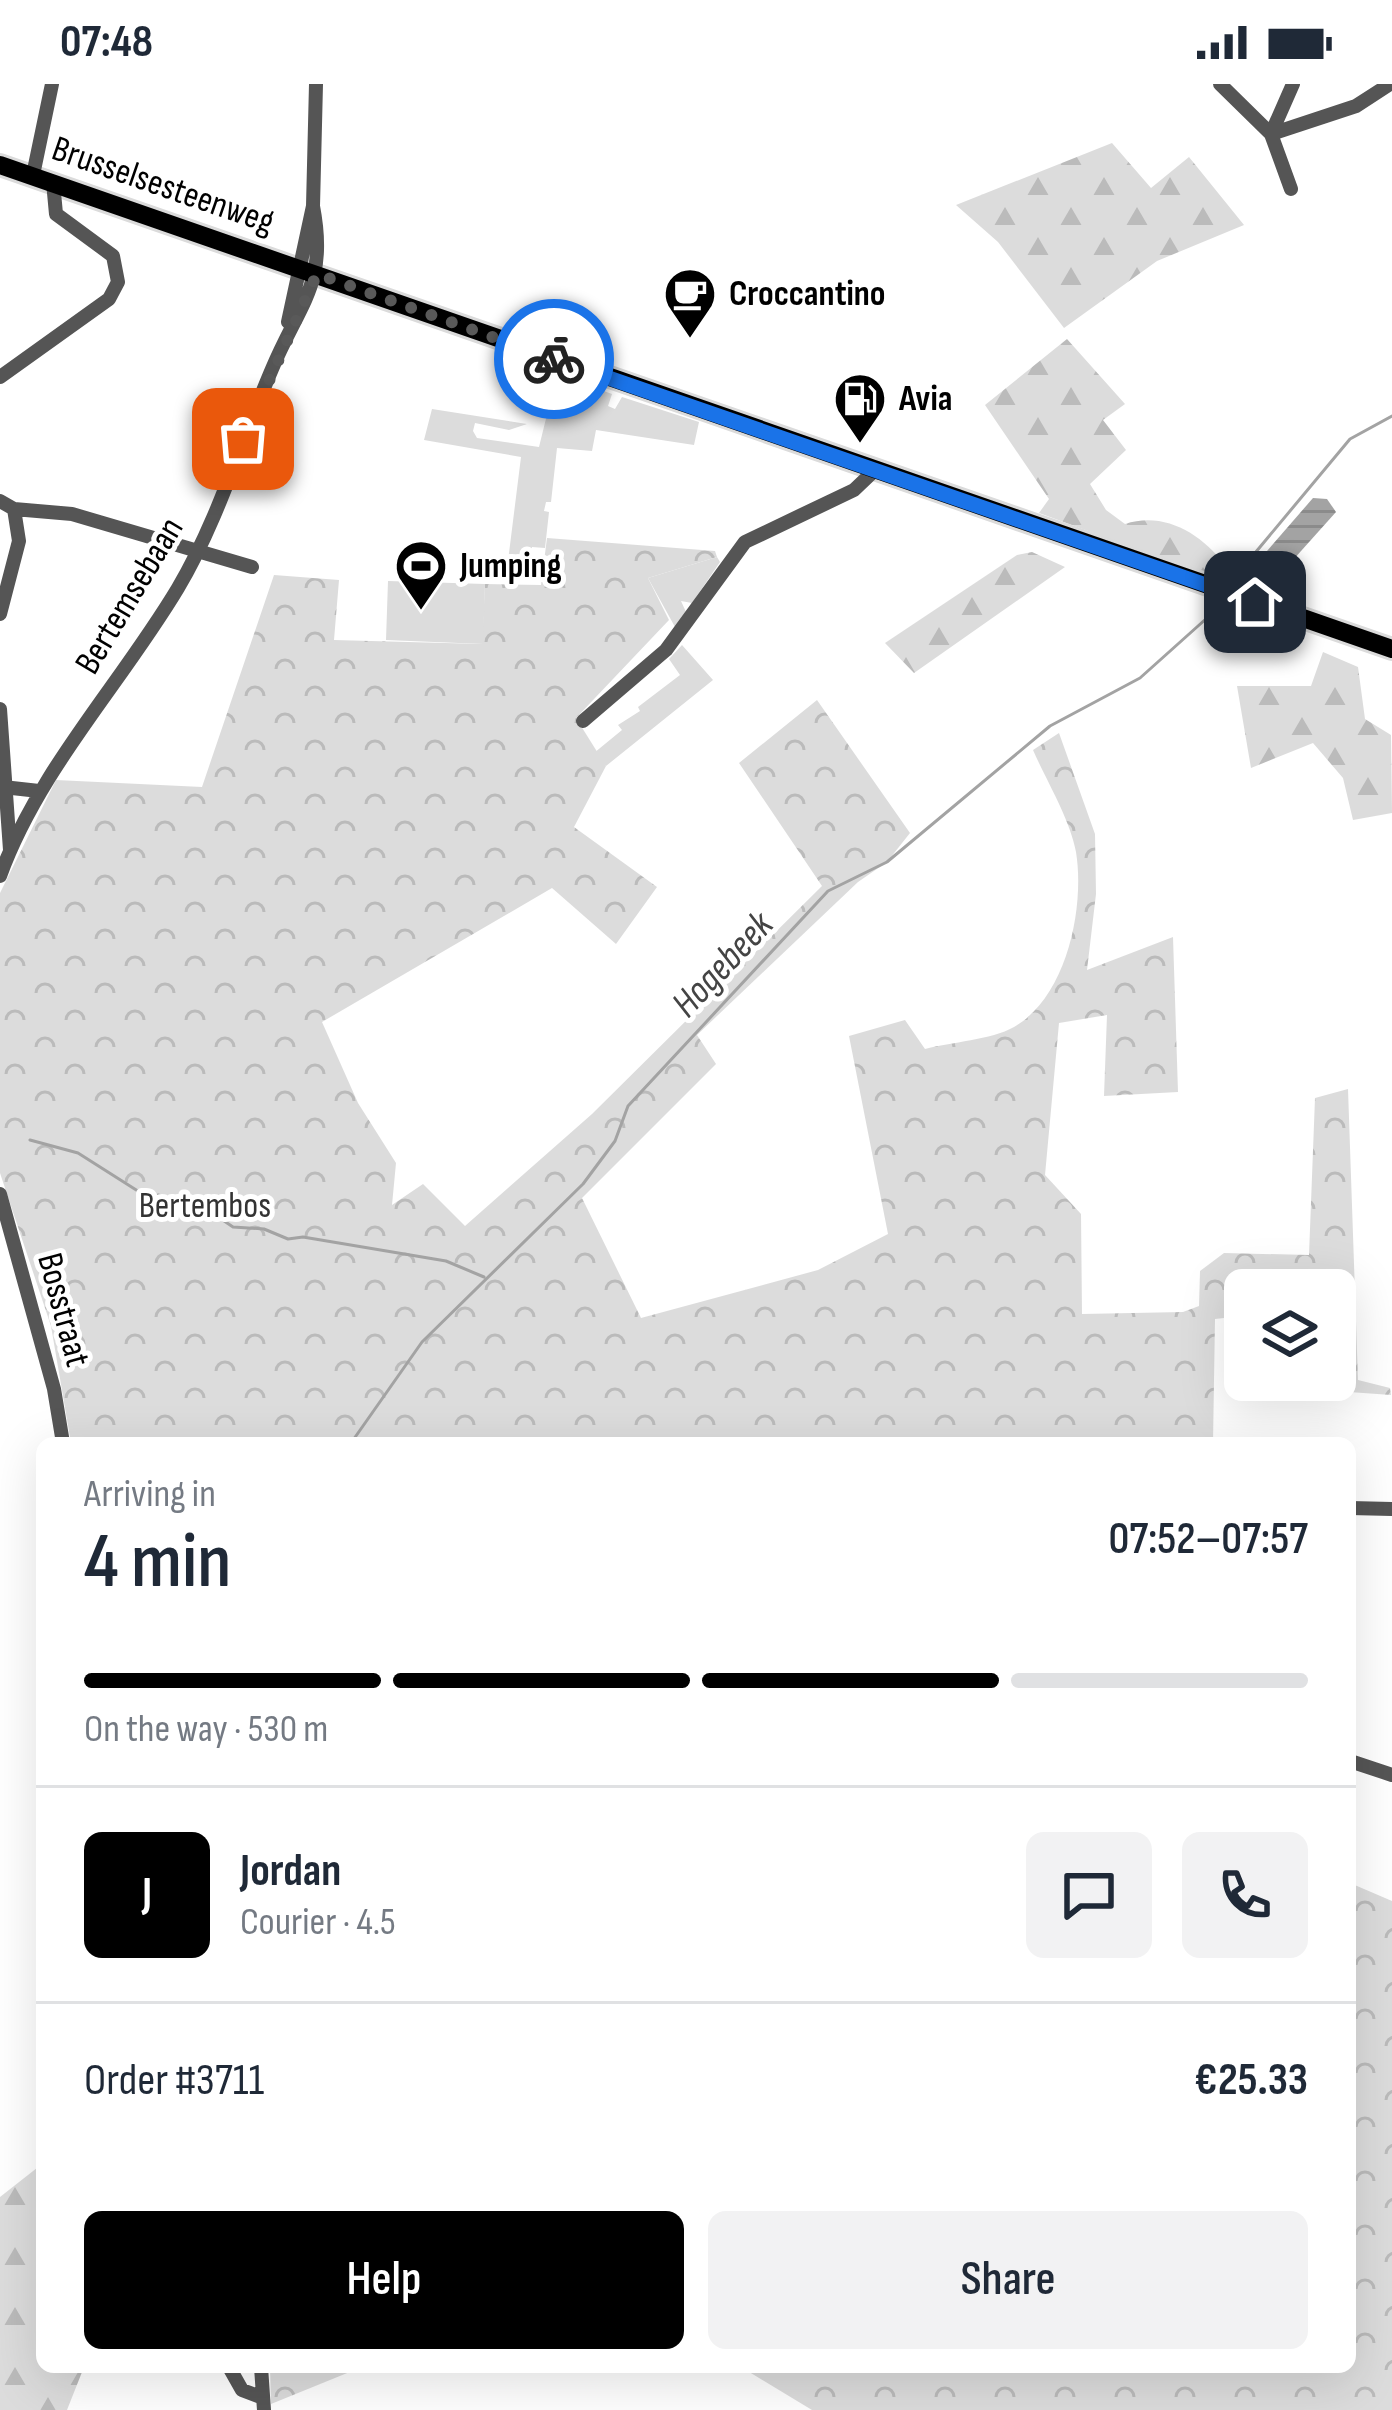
<!DOCTYPE html>
<meta charset="utf-8">
<style>
:root{--surface:#fff;--page:#f2f2f3;--text:#1f2937;--muted:#747a83;--line:#e0e1e3;--accent:#000}
body{margin:0;font-family:"Sofia Sans Condensed",sans-serif;background:var(--page);color:var(--text);height:100vh;display:flex;flex-direction:column;font-size:45px;white-space:nowrap}
*{box-sizing:border-box;margin:0}
p{font-size:39px;color:var(--muted)}
.icon{flex:none;width:66px;height:66px;fill:none;stroke:currentColor;stroke-width:2;stroke-linecap:round;stroke-linejoin:round}
.map{position:relative;flex:1;overflow:hidden}
.side{position:absolute;left:36px;top:1353px;width:1320px;height:936px;display:flex;flex-direction:column;background:var(--surface);border-radius:18px;box-shadow:0 12px 48px #0002}
.side>*{flex:none}
.fabs{position:absolute;left:1224px;top:1185px;display:grid;gap:24px}
.fabs a{display:grid;place-items:center;width:132px;height:132px;border-radius:18px;background:var(--surface);box-shadow:0 12px 48px #0002;font-size:60px}
.pin{position:absolute;display:grid;place-items:center;width:102px;height:102px;color:#fff;margin:-51px;border-radius:24px;box-shadow:0 6px 18px #0006}
.courier{position:absolute;display:grid;place-items:center;width:120px;height:120px;margin:-60px;border:9px solid #1a73e8;border-radius:50%;background:#fff;color:#222;box-shadow:0 3px 15px #0007}
.headline em{font-style:normal;font-weight:600}
.headline div{display:flex;flex-direction:column-reverse}
.headline{display:flex;align-items:center;justify-content:space-between;height:204px;padding:0 48px}
h1{font-size:78px;font-weight:600;line-height:90px}
.bar{display:grid;grid-template-columns:repeat(4,1fr);gap:18px 12px;align-content:center;height:144px;padding:0 48px}
.bar i{height:15px;border-radius:9px;background:var(--line)}
.bar .active{background:var(--accent)}
.bar p{grid-column:span 4}
.line{display:flex;align-items:center;gap:30px;padding:0 48px;border-top:3px solid var(--line)}
.line div{flex:1}
.round{display:grid;place-items:center;flex:none;width:126px;height:126px;border-radius:18px;background:var(--page)}
.cta{display:flex;gap:24px;margin-top:auto;padding:24px 48px}
.cta a{flex:1;height:138px;border-radius:18px;background:var(--accent);color:#fff;font-size:48px;font-weight:600;line-height:138px;text-align:center}
.cta a+a{background:var(--page);color:var(--text)}
.status{display:flex;justify-content:space-between;align-items:center;height:84px;padding:0 60px;background:var(--surface);direction:ltr}
.status svg{height:33px;fill:currentColor}
.map>svg:first-child{display:block}
.forest{fill:url(#forest-firs)}
.park{fill:url(#park-crowns)}
.garden{fill:#dcdcdc}
.water{fill:url(#water-rules)}
.lines{fill:none;stroke-linecap:round;stroke-linejoin:round}
.stream{stroke:#a3a3a3;stroke-width:3}
.major-casing{stroke:#dbdbdb;stroke-width:24}
.minor{stroke:#555;stroke-width:14}
.major{stroke:#000;stroke-width:18}
.done{stroke:#595959;stroke-width:12;stroke-dasharray:0 21.6}
.route{stroke:#1a73e8;stroke-width:15}
.labels{text-anchor:middle;dominant-baseline:central;stroke-width:10;stroke-linejoin:round;paint-order:stroke}
.street-label{font-size:36px;fill:#000;stroke:#fff}
.poi-label{font-size:36px;font-weight:bold;fill:#000;stroke:#fff;text-anchor:start}
.park-label{font-size:36px;fill:#333;stroke:#fff}
.water-label{font-size:39px;font-style:italic;fill:#444;stroke:#fff}
</style>
<div class="status"><b>07:48</b><svg viewBox="0 0 49 12"><path d="M0 12V9h3v3zM5 12V6h3v6zM10 12V3h3v9zM15 12V0h3v12zM26 1h20v11H26zM47 4h2v5h-2z"/></svg></div>
<div class="map">
<svg width="1392" height="2326" viewBox="0 0 1392 2326">
<defs>
<pattern id="forest-firs" width="22" height="20" patternUnits="userSpaceOnUse" patternTransform="scale(3)"><rect width="22" height="20" fill="#dcdcdc"/><path d="M5 1l3.5 6h-7zM16 11l3.5 6h-7z" fill="#bbb"/></pattern>
<pattern id="park-crowns" width="20" height="18" patternUnits="userSpaceOnUse" patternTransform="scale(3)"><rect width="20" height="18" fill="#dcdcdc"/><path d="M2 6a3 3 0 1 1 6 0M12 15a3 3 0 1 1 6 0" fill="none" stroke="#bbb"/></pattern>
<pattern id="water-rules" width="6" height="5" patternUnits="userSpaceOnUse" patternTransform="scale(3)"><rect width="6" height="5" fill="#a3a3a3"/><path d="M0 2.5h6" fill="none" stroke="#8b8b8b"/></pattern>
</defs>
<rect width="100%" height="100%" fill="#fff"/>
<path class="forest" d="M1112,59L1151,104L1189,73L1244,141L1157,177L1064,244L998,158L956,121Z
M1067,255L1125,320L1103,336L1126,366L1090,400L1106,426L1125,440C1163,427 1201,449 1224,480L1222,496L1039,429L1049,415L985,321Z
M1032,468L1065,483L914,589L885,559L1017,471Z
M1323,568L1358,583L1365,635L1391,651L1392,729L1353,736L1343,694L1313,659L1251,684L1237,602H1311Z
M42,2080V2283H84L67,2326H0V2113Z"/>
<path class="park" d="M547,454L715,467L717,473L648,494L669,536L576,634L606,682L574,743L657,803L616,860L552,804L322,938L358,1019L396,1079L392,1121L423,1100L465,1142L592,1030L822,802L739,679L817,616L910,749L887,778L858,798L697,951L716,980L582,1114L641,1234L818,1186L888,1150L849,952L905,936L925,965C951,958 991,956 1014,943C1067,913 1085,823 1076,768C1070,735 1047,698 1033,666L1059,649L1095,750L1096,810L1087,886L1173,853L1178,1008L1104,1012L1107,931L1059,939L1045,1091L1081,1130L1082,1230L1183,1228L1199,1222L1200,1187L1224,1169L1309,1171L1315,1014L1348,1005L1358,1296L1390,1304L1391,1311L1280,1303V1296H1335V1206H1283V1187L1236,1188L1233,1233L1215,1235L1213,1359H71L51,1242L0,1089V809L56,696L202,703L274,491L339,496L334,556L482,560L485,500L541,501Z
M1350,1799L1392,1817V2326H812L741,2283H1350Z
M270,2283H362L271,2320Z"/>
<path class="garden" d="M557,290L612,310L608,322L615,325L622,313L699,338L694,361L596,346L592,367L557,364L551,418H546L544,427L549,428L545,464L532,463L528,486L507,485L521,373L424,356L432,325L527,340L509,346L475,339L473,347L477,354L539,363Z
M717,473L720,478L692,519L681,517L686,528L675,543L648,494Z
M388,497L485,500L483,560L386,556Z
M682,561L713,596L606,682L594,669L622,646L618,641L640,627L638,623L680,591L669,575Z"/>
<path class="water" d="M1313,414L1327,415L1336,428L1284,486H1271L1260,475Z"/>
<g class="lines">
<path class="stream" d="M1240,487L1350,355L1392,332
M1232,498L1237,491
M30,1056L78,1069L152,1116L158,1111L202,1122L233,1143L264,1145L288,1155L303,1153L446,1177L484,1193
M351,1359L422,1258L583,1100L615,1057L628,1022L828,807L887,778L1050,642L1140,594L1217,525"/>
<g class="major-casing">
<path id="major" d="M0,81L1392,565"/>
</g>
<path class="minor" d="M1220,0L1271,50L1356,22L1390,0
M33,91L52,0
M1291,105L1271,50L1293,0
M288,238L313,122L316,0
M0,293L109,215L118,198L113,172L56,130L53,98
M0,417L14,425L72,430L252,483
M0,530L19,457L14,425
M0,625L10,766
M583,637L666,566L745,458L854,406L875,386
M3,703L39,707
M0,792C39,685 120,601 178,504C218,437 241,357 272,285C300,218 328,200 313,122
M0,1110L54,1305L63,1359
M1350,1424L1392,1425
M1350,1677L1392,1691
M229,2283L242,2306L263,2314
M261,2283L264,2326"/>
<use href="#major" class="major"/>
</g>
<g class="lines">
<path class="done" d="M243,355L317,190L554,275"/>
<path class="route" d="M554,275L1255,518"/>
</g>
<defs>
<g id="cafe-pin" transform="scale(2.7)"><path d="M0 17L-7.5 6A9.5 9.5 0 1 1 7.5 6Z" fill="#000" stroke="#fff"/><path d="M-5.5-4.5H6V0H3Q3 3.5 0 3.5H-2.5Q-5.5 3.5-5.5 0ZM3-3.2v2h1.7v-2ZM-6 4.5H4V6H-6Z" fill="#fff"/></g>
<g id="fuel-pin" transform="scale(2.7)"><path d="M0 17L-7.5 6A9.5 9.5 0 1 1 7.5 6Z" fill="#000" stroke="#fff"/><path d="M-5.5-6h7V0h2V4h1.3V-2.5L3-4.5l.8-.8L6-3V5H2.5V1h-1V6h-7ZM-4.2-4.7v3.2H.2V-4.7Z" fill="#fff"/></g>
<g id="stadium-pin" transform="scale(2.7)"><path d="M0 17L-7.5 6A9.5 9.5 0 1 1 7.5 6Z" fill="#000" stroke="#fff"/><path d="M0-5a6.5 5 0 1 0 0 10a6.5 5 0 1 0 0-10ZM-3.5-1.8h7v3.6h-7Z" fill="#fff"/></g>
</defs>
<g fill-rule="evenodd">
<use href="#cafe-pin" x="690" y="210"/>
<use href="#fuel-pin" x="860" y="315"/>
<use href="#stadium-pin" x="421" y="482"/>
</g>
<g class="labels">
<g class="street-label">
<text transform="translate(163 102) rotate(19)">Brusselsesteenweg</text>
<text transform="translate(130 512) rotate(-59)">Bertemsebaan</text>
<text transform="translate(63 1226) rotate(75)">Bosstraat</text>
</g>
<g class="poi-label">
<text x="729" y="210">Croccantino</text>
<text x="899" y="315">Avia</text>
<text x="460" y="482">Jumping</text>
</g>
<g class="park-label">
<text x="205" y="1122">Bertembos</text>
</g>
<g class="water-label">
<text transform="translate(723 881) rotate(-47)">Hogebeek</text>
</g>
</g>
</svg>
<div class="fabs">
<a><svg class="icon" aria-label="layers" viewBox="0 0 24 24"><path d="M12 4l9 5-9 5-9-5zM3 14l9 5 9-5"/></svg></a>
</div>
<div class="pin" style="left:243px;top:355px;background:#ea580c"><svg class="icon" aria-label="bag" viewBox="0 0 24 24"><path d="M5 8h14l-1 12H6zM9 8a3 3 0 0 1 6 0"/></svg></div>
<div class="pin" style="left:1255px;top:518px;background:#1f2937"><svg class="icon" aria-label="home" viewBox="0 0 24 24"><path d="M3 11l9-7 9 7M6 9v11h12V9"/></svg></div>
<div class="courier" style="left:554px;top:275px"><svg class="icon" aria-label="bike" viewBox="0 0 24 24"><circle cx="6" cy="16" r="4"/><circle cx="18" cy="16" r="4"/><path d="M6 16l4-8h5l3 8M10 8l3 8H6M13 5h3"/></svg></div>
<section class="side">
<div class="headline"><div><h1>4 min</h1><p>Arriving in</p></div><em>07:52–07:57</em></div>
<div class="bar"><i class="active"></i><i class="active"></i><i class="active"></i><i></i><p>On the way · 530 m</p></div>
<div class="line" style="height:216px"><b class="round" style="background:var(--accent);color:#fff">J</b><div><b>Jordan</b><p>Courier · 4.5</p></div><a class="round"><svg class="icon" aria-label="chat" viewBox="0 0 24 24"><path d="M4 5h16v11H9l-5 4z"/></svg></a><a class="round"><svg class="icon" aria-label="phone" viewBox="0 0 24 24"><path d="M5 4h4l2 5-3 2q2 4 5 5l2-3 5 2v4C11 20 4 13 5 4z"/></svg></a></div>
<div class="line" style="height:156px"><div>Order #3711</div><b>€25.33</b></div>
<div class="cta"><a>Help</a><a>Share</a></div>
</section>
</div>
